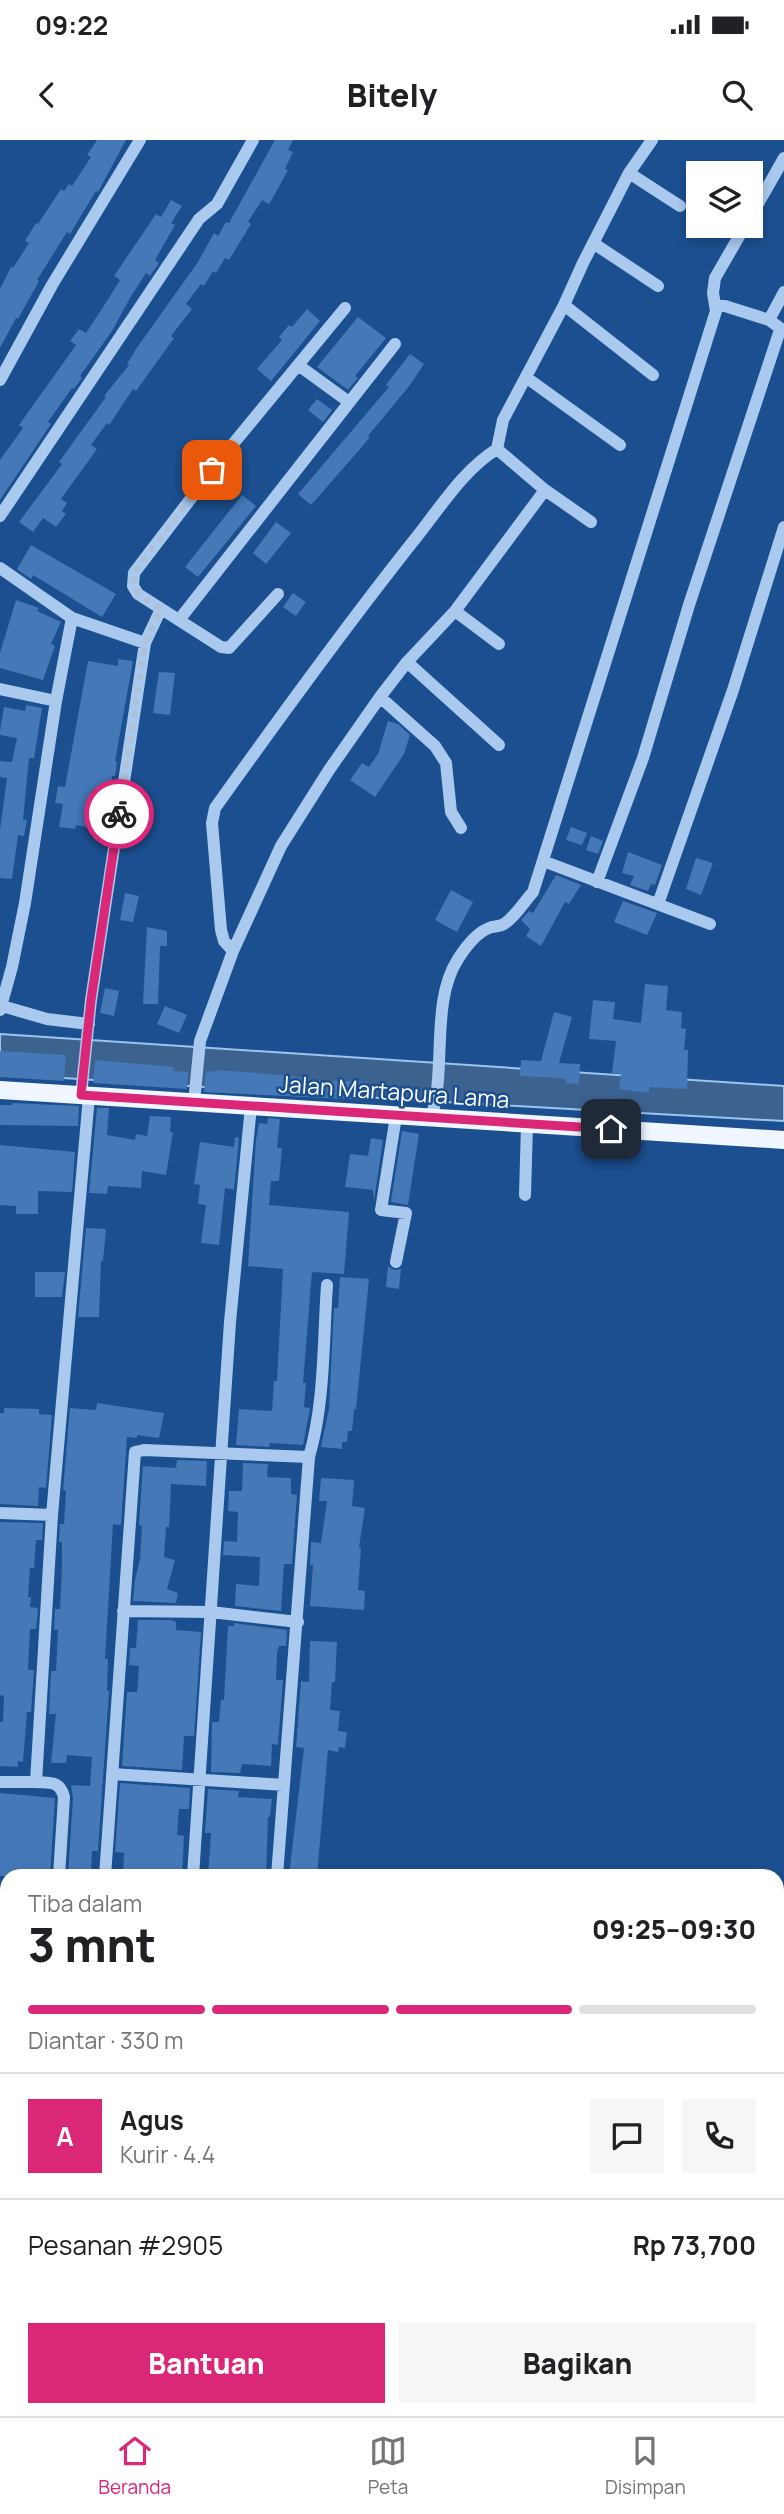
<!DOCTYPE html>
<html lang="id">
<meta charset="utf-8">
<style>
:root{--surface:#fff;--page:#f6f6f6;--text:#202124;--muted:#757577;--line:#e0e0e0;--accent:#db2777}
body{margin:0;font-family:Manrope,sans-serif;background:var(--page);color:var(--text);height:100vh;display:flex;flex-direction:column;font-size:26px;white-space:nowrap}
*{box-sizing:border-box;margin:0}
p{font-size:23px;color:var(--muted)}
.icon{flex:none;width:38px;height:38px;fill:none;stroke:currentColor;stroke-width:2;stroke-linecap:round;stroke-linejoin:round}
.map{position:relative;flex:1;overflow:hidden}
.drawer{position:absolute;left:0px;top:1729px;width:784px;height:548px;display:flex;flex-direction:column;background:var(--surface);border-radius:21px 21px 0 0;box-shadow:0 4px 10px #0003}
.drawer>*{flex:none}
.tools{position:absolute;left:686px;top:21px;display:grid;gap:14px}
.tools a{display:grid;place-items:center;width:77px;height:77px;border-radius:0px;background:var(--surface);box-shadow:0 4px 10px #0003;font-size:35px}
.pin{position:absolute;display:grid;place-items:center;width:60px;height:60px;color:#fff;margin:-30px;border-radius:14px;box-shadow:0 4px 10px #0006}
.courier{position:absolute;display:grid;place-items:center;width:70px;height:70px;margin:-35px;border:5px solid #db2777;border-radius:50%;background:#fff;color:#222;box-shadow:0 2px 9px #0007}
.summary em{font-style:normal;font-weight:800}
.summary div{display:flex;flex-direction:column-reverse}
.summary{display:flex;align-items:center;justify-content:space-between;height:119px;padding:0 28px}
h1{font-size:46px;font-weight:800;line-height:52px}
.bar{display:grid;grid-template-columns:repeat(4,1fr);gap:10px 7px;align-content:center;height:84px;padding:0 28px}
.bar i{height:9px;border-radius:5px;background:var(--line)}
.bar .on{background:var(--accent)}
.bar p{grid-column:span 4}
.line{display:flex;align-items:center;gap:18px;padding:0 28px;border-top:2px solid var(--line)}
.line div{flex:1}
.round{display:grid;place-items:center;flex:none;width:74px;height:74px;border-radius:0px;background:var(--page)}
.primary-button{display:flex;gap:14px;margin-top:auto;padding:14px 28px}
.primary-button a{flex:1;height:80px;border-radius:0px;background:var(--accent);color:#fff;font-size:28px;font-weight:800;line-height:80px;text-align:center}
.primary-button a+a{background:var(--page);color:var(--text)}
.status{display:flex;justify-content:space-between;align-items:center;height:49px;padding:0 35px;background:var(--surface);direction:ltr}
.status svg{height:19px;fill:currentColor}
header{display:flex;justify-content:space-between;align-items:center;height:91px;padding:0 28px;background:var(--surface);font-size:32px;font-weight:800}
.tab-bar{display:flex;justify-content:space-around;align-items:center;height:98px;border-top:2px solid var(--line);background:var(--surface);font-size:19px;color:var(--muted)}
.tab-bar a{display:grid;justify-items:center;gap:4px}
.tab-bar .on{color:var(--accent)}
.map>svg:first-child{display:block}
.water{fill:#3c6290;stroke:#9cc4f0;stroke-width:2}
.building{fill:#4478b7}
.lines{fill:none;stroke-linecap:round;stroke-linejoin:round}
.minor{stroke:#a9c9ee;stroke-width:12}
.major{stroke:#f0f6ff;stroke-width:18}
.done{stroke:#afc1d8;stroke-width:7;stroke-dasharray:0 12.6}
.route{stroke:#db2777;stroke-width:9}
.labels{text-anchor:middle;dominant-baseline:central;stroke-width:5;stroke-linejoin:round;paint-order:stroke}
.street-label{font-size:23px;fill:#fff;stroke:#1b4f8f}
</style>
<div class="status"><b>09:22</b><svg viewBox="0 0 49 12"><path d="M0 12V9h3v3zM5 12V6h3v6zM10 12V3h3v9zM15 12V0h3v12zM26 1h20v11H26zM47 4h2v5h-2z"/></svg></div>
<header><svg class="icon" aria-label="back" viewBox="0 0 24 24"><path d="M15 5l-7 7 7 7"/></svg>Bitely<svg class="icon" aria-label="search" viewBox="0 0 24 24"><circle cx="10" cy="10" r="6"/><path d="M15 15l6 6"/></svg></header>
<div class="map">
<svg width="784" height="2276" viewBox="0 0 784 2276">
<rect width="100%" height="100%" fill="#1b4f8f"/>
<path class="water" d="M0,894L784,946V981L427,961L0,934Z"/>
<path class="building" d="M97,0H126L98,52L96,51L70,94L67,92L37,140L39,141L28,161L18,179L16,178L0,208V149L11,127L13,128L29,103L25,101L36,83L38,84L61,49L64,51L69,44L72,46L91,17L87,15Z
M275,0H293L288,10L293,12L285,29L288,30L275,54L269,64L262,60L248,82L251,84L229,120L225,118L216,133L213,131L204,146L201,144L186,164L192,169L171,196L174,198L136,251L133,249L109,285L107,283L91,305L97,309L61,359L67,363L62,371L66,374L56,387L43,378L33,392L19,382L62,324L59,322L106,257L104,256L129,225L127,224L136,209L198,122L214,93L218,96L226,82L229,83Z
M171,60L182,66L171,83L175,85L155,120L159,123L150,136L146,133L130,158L112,191L80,236L82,238L74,249L72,248L48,282L51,284L0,360V320L23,288L19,285L76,205L70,201L79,189L86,193L107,161L120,140L114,136L156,74L161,77Z
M307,169L320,181L271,241L257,229L282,200L279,197L289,185L292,187Z
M358,177L386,198L355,236L358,238L348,250L317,227Z
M410,214L424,224L410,245L368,296L370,297L361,308L311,365L298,354L389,247L386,245Z
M317,259L332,270L323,282L308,270Z
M242,355L256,366L198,437L185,427Z
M276,382L291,393L266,424L253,413Z
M31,405L116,454L102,477L33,435L31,439L17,429Z
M293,453L306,462L296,476L283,467Z
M16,460L39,468L37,471L61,482L51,504L55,506L43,540L0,528V513Z
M118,519L133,521L115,621L117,622L115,636H112L103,690L76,685L75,689L59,687L63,664L55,663L58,646L65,647L88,521L118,526Z
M159,532L175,533L170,575L153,573Z
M26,565L42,568L34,618H29L23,680H27L24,696L18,695L12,739L0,738V690L7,638L0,637V621L12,622L17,598L0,595V591L4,567L25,571Z
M388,581L398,584L410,595L404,614L375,657L350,640L362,623L369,627L378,614Z
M571,687L587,693L582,705L566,700Z
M591,696L603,701L598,714L586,710Z
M628,712L662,725L655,745L651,744L648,751L630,745L634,736L622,733Z
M696,718L713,723L701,755L686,749Z
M556,735L581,745L569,764L565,762L541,806L526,796L530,789L521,780L529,771L533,773Z
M451,750L473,762L457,792L435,780Z
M125,753L139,756L133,782L120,780Z
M623,761L657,773L647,795L614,782Z
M147,787L167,791V806H160L158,864H143Z
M645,844L668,846L666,870L682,872L681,888L686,889L684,910H688L687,949L649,947V953L619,949L621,934L612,933L616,901L589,899L593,860L615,862L613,879L641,883Z
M105,848L119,851L114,876L100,873Z
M165,866L187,875L179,893L157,884Z
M554,872L572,877L559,923L580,924L579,944L566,943V940L561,938L520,936L521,920L541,921Z
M0,911L66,915L64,941L0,937Z
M95,920L174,927L173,931L188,932L187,949L93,943Z
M217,930L292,936L313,940L367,942L366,960L204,952L206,931L217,932Z
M12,963L79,966L78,986L0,985V965H12Z
M97,968H109L107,995L135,1000L136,994L147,996L150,976L171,977L170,992H173L166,1035L142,1031L141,1048L108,1046L107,1054L89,1053Z
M268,978L280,979L277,1008H282L279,1041H271L269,1065L349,1072L344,1134L312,1132L303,1243H306L304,1267L310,1268L303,1305L270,1303L269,1307L236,1305L239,1269L272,1271L274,1241H277L283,1129L248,1126L256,1000L259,983L267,984Z
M402,991L419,994L408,1065L391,1062Z
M235,997L239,998L234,1050L225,1048L219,1105L201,1103L206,1065L198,1064L200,1045L194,1044L200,1002L234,1007Z
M371,998L383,1000L374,1061L373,1050L345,1047L350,1014L368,1016Z
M0,1005L75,1012L72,1052L38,1051V1074H16V1066L0,1065Z
M86,1088L106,1089L103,1121H101L99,1177H78Z
M388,1126L394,1130L401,1129L399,1149L386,1147Z
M35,1132H65L62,1157H35Z
M340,1137L369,1139L356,1269H354L352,1291H348L347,1302H342V1309L321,1307L329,1269L334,1168H338Z
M97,1263L164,1273L159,1298L137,1295V1298L127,1297L121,1385L113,1384L105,1519H108L107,1551H109L98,1711H92L91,1732H88V1736H68L73,1658L71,1645L90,1646L92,1617L67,1615L66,1623H51L56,1574H49L51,1531H56L58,1490H54L55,1469H60L62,1427V1402H59L60,1384H64L66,1351L63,1350L70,1268L96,1270Z
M4,1268L39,1269V1274L52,1275L46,1348L39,1347L38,1366L0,1364V1273H4Z
M177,1320L207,1321L206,1346L171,1344L169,1387H166L164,1417L175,1420L167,1449L178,1453L176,1463L133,1461L135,1440L140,1419L142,1386L139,1385L143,1326L176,1328Z
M243,1323L268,1324L267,1337L291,1338V1354L297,1355L292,1424H284L281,1471L235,1466L236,1444L259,1446L260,1417L223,1415L224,1401L237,1402L238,1372L228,1371L229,1351H242Z
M321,1338L354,1340L352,1366L365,1368L359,1407L361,1408L358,1450L365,1451L364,1470L310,1466L313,1425H310L311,1402L321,1403L327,1361H319Z
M0,1382L43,1383L42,1400H36L34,1428H30L28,1457H31L30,1467L38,1468L36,1489H30L28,1530H34L31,1572H27L23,1622L18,1621V1627L0,1626V1582H3L4,1556L0,1555Z
M138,1480H171L176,1482V1490L201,1492L194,1596H184L182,1630L122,1626L127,1552H137L139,1526L129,1525L130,1508H136Z
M234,1483L287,1490L286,1506H279L277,1514L276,1540H283L278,1605L272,1604L271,1626L242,1624L240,1633L211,1632L212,1582H219L221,1560H224L228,1486H234Z
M310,1501L337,1502L335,1542H332L330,1570L340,1571L338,1591L347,1592L345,1608L339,1607L338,1612L328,1610L317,1736H289L304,1608L296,1607L301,1541L309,1542Z
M120,1643L190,1648L189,1669H179L177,1695L184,1696L182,1736H123L124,1713L115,1712Z
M208,1649L239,1651L238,1657L272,1659L270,1677H268L266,1736H208L211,1693H205Z
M0,1653L55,1658L50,1736H0Z"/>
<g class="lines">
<path class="minor" d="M629,33L680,66
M751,76L784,18
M593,103L658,146
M564,165L653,235
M715,166H725L769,180L784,191
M769,180L784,152
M298,225L349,262
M527,238L620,305
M0,240L52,145L140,0
M497,309L545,350L591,382
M0,376L199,79L217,64L253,0
M0,428L72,478L145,503
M278,454L229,508L221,507L138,454L133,446L134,433L228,310L345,168
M455,471L499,504
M179,480L395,204
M407,522L499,605
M0,549L56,561
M380,557L435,606L446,623L451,672L461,688
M543,721L710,784
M597,742L643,618L689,465L780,190
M658,764L733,550L784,387
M233,811L224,801L221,790L212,683L215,668C280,577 345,487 415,399C440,368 463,330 497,309L503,280L564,165L583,123L629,33L652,0
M2,866L47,879L89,884
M0,870L12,827L25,763L56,561L72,478
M81,955L91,860L145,503L161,469
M194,963L200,901L233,811L281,706L329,630L380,557L407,522L455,471L545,350
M396,976L381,1070L406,1073L396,1122
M431,978C447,931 430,862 458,819C465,808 476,793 489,788C494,786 499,787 504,784C515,777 524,762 533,752L716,171L713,153L715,138L745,86
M525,1055L527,984
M0,1373L52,1375
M123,1471L211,1472L298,1482
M112,1634L284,1645
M0,1642H36L52,1375L89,956
M36,1642C51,1643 60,1641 64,1657L59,1736
M105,1736L135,1312L144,1310L309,1317
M193,1736L230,1182L251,966
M277,1736L309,1317C325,1263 323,1201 327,1145
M0,1913H7"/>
<path class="major" d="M0,950L784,1000"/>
</g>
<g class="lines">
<path class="done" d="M119,674L145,503L161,469C143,458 132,455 134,433L212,330"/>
<path class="route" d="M119,674L91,860L81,955L611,989"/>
</g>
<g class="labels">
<g class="street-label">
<text transform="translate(394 951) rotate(4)">Jalan Martapura Lama</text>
</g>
</g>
</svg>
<div class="tools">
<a><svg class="icon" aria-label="layers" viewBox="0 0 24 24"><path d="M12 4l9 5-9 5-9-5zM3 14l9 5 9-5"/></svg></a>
</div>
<div class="pin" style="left:212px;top:330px;background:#ea580c"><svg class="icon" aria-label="bag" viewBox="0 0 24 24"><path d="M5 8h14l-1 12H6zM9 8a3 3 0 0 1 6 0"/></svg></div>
<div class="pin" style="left:611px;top:989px;background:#1f2937"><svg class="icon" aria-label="home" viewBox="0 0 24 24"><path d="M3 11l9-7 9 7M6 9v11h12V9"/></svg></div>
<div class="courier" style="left:119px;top:674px"><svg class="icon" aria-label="bike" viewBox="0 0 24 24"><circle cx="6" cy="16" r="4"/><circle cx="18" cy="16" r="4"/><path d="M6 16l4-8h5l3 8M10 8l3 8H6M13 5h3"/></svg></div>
<section class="drawer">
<div class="summary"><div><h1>3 mnt</h1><p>Tiba dalam</p></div><em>09:25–09:30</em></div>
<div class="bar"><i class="on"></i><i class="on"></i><i class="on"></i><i></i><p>Diantar · 330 m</p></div>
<div class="line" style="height:126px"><b class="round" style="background:var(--accent);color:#fff">A</b><div><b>Agus</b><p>Kurir · 4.4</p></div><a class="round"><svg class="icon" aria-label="chat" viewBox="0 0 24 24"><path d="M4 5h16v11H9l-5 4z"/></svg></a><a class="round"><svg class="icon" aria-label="phone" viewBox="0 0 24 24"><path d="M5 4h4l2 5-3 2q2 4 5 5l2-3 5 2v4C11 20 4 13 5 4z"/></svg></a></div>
<div class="line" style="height:91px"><div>Pesanan #2905</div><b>Rp 73,700</b></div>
<div class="primary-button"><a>Bantuan</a><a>Bagikan</a></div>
</section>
</div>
<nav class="tab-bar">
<a class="on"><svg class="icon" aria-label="home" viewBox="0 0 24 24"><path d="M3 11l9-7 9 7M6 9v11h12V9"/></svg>Beranda</a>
<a><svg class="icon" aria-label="map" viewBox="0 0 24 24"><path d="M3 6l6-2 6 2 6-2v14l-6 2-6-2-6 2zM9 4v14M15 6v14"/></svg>Peta</a>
<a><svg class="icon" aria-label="saved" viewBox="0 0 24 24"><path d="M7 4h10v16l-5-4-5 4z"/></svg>Disimpan</a>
</nav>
